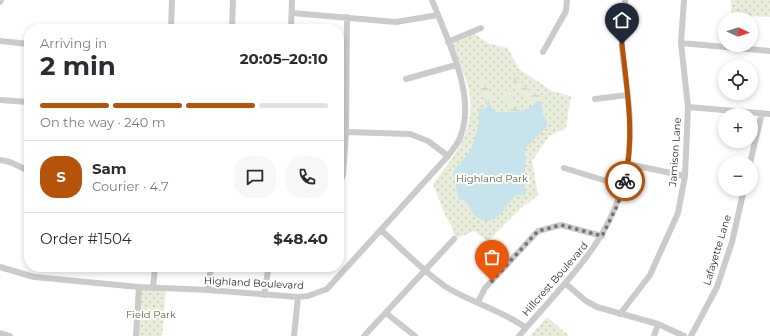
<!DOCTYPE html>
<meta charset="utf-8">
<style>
:root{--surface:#fff;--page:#f7f7f7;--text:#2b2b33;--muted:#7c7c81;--line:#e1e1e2;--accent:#b45309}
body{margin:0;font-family:Montserrat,sans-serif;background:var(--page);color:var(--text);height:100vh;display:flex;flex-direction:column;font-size:15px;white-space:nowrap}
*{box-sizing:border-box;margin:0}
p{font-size:13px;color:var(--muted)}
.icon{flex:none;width:22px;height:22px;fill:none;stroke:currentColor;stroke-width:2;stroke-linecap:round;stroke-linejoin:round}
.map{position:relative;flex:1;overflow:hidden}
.side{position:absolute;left:24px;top:24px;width:320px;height:248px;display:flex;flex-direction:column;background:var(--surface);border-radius:16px;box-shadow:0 2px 6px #0003}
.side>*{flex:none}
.needle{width:26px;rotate:94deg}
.buttons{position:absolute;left:718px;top:12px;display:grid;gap:8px}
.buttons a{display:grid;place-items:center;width:40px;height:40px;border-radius:50%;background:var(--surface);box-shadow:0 2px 6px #0003;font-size:20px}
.pin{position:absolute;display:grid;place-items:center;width:34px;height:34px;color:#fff;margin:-41px -17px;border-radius:50% 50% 50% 0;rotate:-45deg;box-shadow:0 0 4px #0007}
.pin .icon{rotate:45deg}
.courier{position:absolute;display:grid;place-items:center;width:40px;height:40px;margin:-20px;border:3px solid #b45309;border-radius:50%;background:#fff;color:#222;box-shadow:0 1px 5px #0007}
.head em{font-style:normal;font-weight:700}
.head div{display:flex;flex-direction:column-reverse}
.head{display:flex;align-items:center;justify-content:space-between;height:68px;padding:0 16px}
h1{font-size:26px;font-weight:700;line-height:30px}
.bar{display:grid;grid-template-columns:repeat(4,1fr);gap:6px 4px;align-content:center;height:48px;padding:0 16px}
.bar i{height:5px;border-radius:3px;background:var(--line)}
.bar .selected{background:var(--accent)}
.bar p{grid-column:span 4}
.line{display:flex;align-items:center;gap:10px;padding:0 16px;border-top:1px solid var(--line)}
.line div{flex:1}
.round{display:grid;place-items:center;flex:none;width:42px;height:42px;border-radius:16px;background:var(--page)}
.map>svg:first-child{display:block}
.grass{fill:url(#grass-dots)}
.wetland{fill:url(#wetland-marsh)}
.water{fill:#c7e3ec}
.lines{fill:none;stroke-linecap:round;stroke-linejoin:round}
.minor{stroke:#cbcbcb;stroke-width:6}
.done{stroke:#777;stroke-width:4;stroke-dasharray:0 7.2}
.route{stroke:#b45309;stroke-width:5}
.labels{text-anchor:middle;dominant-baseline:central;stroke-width:4;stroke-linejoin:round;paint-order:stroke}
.street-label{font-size:10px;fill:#2e2e2e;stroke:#fff}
.park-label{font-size:10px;fill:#586a3b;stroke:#fff}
</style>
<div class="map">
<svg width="770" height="336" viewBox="0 0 770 336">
<defs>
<pattern id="grass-dots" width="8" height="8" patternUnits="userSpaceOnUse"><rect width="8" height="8" fill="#e7ecdb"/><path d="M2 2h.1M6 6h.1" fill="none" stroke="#c6cbbc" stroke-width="1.8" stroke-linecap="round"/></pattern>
<pattern id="wetland-marsh" width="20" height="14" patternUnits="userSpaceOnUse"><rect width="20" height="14" fill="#e7ecdb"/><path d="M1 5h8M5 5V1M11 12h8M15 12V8" fill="none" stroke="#c6cbbc"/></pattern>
</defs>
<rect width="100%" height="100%" fill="#fff"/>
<path class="grass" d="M731,0H770V17L731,15Z
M474,34L490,44L508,48L519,69L552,91L571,96L566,128L549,136L532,161L538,195L519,210L488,241L474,231L457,238L453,234L454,231L446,217L433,184C455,156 477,128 469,90C465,75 458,59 452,44Z
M139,287L166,288L162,336H136Z
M547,317L568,335V336H530Z"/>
<path class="wetland" d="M511,72L520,84L542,97L543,105L541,102L534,103L525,98L512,80Z
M479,76L485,78L493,103V111L488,101L487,107L479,83Z
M503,90L509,91L523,110L509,112L511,104L502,95Z"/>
<path class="water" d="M488,100L493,111C504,113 519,113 529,108C533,106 534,104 537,101L541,102L543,111L542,114L548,123C542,135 530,140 524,151L526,158L524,179L526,193L524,195C521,195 517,194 515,196C506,205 494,231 477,217C471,212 469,205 464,200H459L453,174L455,169L469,153L473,145L479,124V109L487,108Z"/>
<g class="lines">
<path class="minor" d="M0,2L1,0
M292,13L396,22L438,15
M171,29L172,0
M232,29L233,0
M291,29L292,0
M0,41L29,44
M448,42L481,28
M681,43L770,51
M543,52L566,11L567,0
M406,79L456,65
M595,99L627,95
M0,100L29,102
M688,107L770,114
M346,132L410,134L428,141L448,156
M0,160L10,162L29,171
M750,163L762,113
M628,164L685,176
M564,168L623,186
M339,185L343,175L346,132L347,17
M381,230C402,249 423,271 446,287C472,303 502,310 526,328
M0,267L34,277L139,287L208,290L298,297L308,296L327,289L448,156C452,150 459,143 461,135C476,94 447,39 432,0
M566,284L586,301L597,307L658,324L684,336
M153,288L155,267
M208,290L211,267
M264,295L268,271L272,267
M478,302L485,288L538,231L561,225L602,236
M386,313L415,336
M620,314L650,275L678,213L685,176L688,107L681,43L684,0
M0,333L10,336
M136,336L139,287
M294,336L298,297
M364,336L454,239
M519,336C575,270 628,227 630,134C631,104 624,75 622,46C621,31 624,15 625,0
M654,336L658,324
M691,336L717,287L732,242L744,189"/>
</g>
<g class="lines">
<path class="done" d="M492,281L538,231L561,225L602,236L618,204L625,181"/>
<path class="route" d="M622,44C627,90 635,136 625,181"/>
</g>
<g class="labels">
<g class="street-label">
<text transform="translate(675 152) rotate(-86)">Jamison Lane</text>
<text transform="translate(717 250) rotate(-73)">Lafayette Lane</text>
<text transform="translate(555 279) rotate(-49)">Hillcrest Boulevard</text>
<text transform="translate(254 283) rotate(3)">Highland Boulevard</text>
</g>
<g class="park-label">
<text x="492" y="178">Highland Park</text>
<text x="151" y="314">Field Park</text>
</g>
</g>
</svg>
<div class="buttons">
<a><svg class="needle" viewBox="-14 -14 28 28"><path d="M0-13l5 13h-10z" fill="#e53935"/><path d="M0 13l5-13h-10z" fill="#7c7c81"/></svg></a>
<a><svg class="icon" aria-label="locate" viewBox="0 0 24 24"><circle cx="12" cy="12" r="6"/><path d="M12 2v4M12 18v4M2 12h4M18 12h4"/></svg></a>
<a>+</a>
<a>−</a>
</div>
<div class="pin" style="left:492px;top:281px;background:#ea580c"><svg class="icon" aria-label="bag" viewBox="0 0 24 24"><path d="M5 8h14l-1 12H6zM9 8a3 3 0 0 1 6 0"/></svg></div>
<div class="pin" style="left:622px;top:44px;background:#1f2937"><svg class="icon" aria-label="home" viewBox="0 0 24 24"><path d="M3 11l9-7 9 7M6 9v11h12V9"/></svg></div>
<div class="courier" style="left:625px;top:181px"><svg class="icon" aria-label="bike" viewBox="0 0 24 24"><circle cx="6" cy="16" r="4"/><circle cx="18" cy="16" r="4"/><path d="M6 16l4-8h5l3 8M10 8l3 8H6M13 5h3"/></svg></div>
<section class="side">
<div class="head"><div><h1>2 min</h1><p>Arriving in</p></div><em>20:05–20:10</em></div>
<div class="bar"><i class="selected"></i><i class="selected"></i><i class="selected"></i><i></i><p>On the way · 240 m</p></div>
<div class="line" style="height:72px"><b class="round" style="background:var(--accent);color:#fff">S</b><div><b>Sam</b><p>Courier · 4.7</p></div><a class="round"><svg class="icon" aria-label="chat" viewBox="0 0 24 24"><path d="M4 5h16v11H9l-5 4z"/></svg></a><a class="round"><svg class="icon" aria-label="phone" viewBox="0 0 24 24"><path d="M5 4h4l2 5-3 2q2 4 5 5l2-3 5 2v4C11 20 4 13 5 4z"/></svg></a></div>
<div class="line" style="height:52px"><div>Order #1504</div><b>$48.40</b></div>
</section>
</div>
